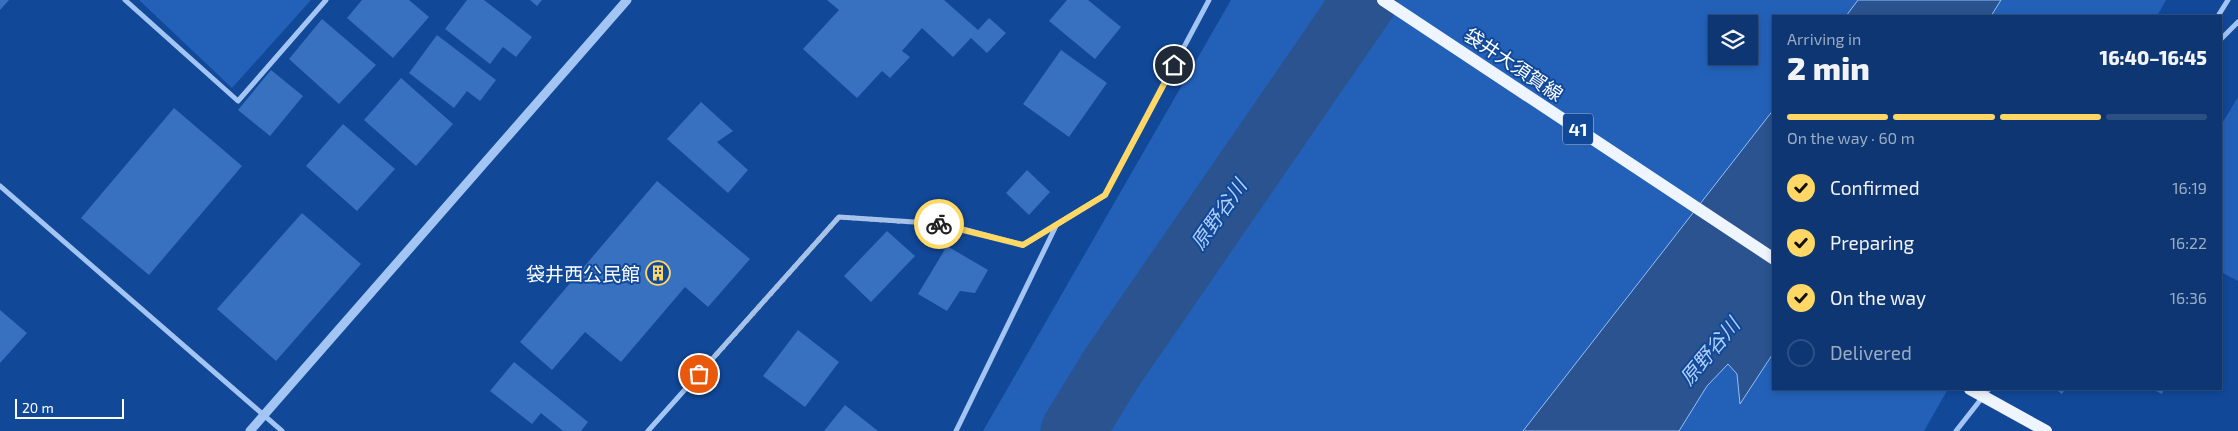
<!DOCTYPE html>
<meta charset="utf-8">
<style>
:root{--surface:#0d3672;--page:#1b417a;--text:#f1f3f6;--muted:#9aabc4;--line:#2d5084;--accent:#ffd765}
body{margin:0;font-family:"Exo 2","Noto Sans JP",sans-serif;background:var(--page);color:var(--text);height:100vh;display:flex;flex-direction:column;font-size:19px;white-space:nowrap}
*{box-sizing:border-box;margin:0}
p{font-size:16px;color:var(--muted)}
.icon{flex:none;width:28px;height:28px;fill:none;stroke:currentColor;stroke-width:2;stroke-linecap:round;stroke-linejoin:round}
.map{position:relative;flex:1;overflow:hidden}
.details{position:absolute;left:1772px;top:15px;width:450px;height:375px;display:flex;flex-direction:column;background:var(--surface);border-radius:0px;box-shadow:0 2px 8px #0003,0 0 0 1px var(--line)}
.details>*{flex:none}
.fabs{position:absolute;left:1708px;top:15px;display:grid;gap:10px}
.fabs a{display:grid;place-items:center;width:50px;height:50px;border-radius:0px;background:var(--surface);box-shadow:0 2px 8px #0003,0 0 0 1px var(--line);font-size:25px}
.scale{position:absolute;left:15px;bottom:12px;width:109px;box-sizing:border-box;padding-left:5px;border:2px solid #fff;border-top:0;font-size:14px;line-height:18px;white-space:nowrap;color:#fff;-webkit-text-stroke:4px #114898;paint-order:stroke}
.pin{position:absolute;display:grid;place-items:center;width:42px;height:42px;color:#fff;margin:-21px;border:2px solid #fff;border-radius:50%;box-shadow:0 1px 5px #0007}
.courier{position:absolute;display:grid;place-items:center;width:50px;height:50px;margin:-25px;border:4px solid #ffd765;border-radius:50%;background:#fff;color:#222;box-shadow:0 1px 6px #0007}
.summary em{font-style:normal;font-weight:800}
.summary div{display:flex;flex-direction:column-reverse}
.summary{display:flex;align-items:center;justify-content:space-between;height:85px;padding:0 15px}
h1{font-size:32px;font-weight:800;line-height:38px}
.bar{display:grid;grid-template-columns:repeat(4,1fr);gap:8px 5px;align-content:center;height:60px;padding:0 15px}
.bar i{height:6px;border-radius:4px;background:var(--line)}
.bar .active{background:var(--accent)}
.bar p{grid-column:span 4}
ol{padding:0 15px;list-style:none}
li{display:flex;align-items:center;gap:15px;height:55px}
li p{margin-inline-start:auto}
li .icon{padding:5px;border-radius:50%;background:var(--accent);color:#111;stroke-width:4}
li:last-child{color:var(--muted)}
li i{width:28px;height:28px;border:2px solid var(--line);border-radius:50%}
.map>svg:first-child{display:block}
.green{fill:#2361b8;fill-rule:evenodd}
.water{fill:#2b538f;stroke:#94bff7}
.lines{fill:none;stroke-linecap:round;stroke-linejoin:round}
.river{stroke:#2b538f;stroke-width:65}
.building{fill:#3971c1}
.minor{stroke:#a2c5f4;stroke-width:5}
.tertiary{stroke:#a2c5f4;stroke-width:9}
.primary{stroke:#eff5ff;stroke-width:12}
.done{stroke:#acbfdb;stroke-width:5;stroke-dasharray:0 9}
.route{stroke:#ffd765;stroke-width:6}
.labels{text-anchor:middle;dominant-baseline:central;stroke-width:4;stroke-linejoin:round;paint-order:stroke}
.shield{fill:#114898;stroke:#b8c8e0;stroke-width:1}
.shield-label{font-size:18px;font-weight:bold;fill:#fff}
.street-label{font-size:19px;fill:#fff;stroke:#114898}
.poi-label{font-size:19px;fill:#fff;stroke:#114898;text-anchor:end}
.water-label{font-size:20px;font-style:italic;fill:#aecffb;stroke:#114898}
</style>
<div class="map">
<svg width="2238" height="431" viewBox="0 0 2238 431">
<rect width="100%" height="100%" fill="#114898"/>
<path class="green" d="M139,0H311L232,88Z
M1231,0H2166L2157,16H1774V389H1948L1924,431H983ZM1716,24H1749V56H1716Z
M2238,97V281L2221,272V125Z"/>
<path class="water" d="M1858,0H2001L1991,16H1846Z
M1774,109V352L1740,404L1737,374L1728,364L1707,386L1679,431H1523Z"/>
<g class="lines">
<path class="river" d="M1073,431L1111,369L1365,0"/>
</g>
<path class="building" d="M0,0H9L0,10Z
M362,0H409L429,17L393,58L347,18Z
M467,0H484L532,37L516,57L503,47L490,64L445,29Z
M530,0H542L537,6Z
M827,0H944L978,30L989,18L1006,33L987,53L971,38L953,57L922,28L902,51L910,57L890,78L882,71L857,98L803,49L839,10Z
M1067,0H1088L1121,27L1095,59L1049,21Z
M322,19L376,65L339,104L289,59Z
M437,35L496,80L480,101L467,91L454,108L409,73Z
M1061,50L1107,83L1069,137L1023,104Z
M271,70L303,96L270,136L238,110Z
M401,78L453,124L416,166L364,120Z
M701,102L733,131L717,142L748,170L728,193L667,139Z
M174,108L242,166L149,275L81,218Z
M343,124L395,169L357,211L306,166Z
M1027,170L1050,192L1029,215L1006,193Z
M657,181L750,259L708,307L685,287L621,362L585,332L552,370L520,342Z
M302,213L361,264L276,361L217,309Z
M887,231L915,256L871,302L844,276Z
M947,246L988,270L975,293L960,291L947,311L918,294Z
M0,310L27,333L0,363Z
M798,330L839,362L805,407L763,376Z
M514,362L588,422L581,431H563L541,413L532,424L490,391Z
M2055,389H2065L2062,394Z
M2152,389H2164L2162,394Z
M845,405L878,431H824Z"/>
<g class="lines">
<path class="minor" d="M125,0L238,101L326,0
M2218,16L2228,0
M2221,39L2238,22
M0,186L282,431
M648,431L839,217L944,224L1023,245L1105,195L1209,0
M956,431L1056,226
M1956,431L1989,389"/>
<path class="tertiary" d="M250,431L627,0"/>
<path class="primary" d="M1383,0L1774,259
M1970,389L2046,431"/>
</g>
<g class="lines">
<path class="done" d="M699,374L839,217L939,224"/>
<path class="route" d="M939,224L1023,245L1105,195L1174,65"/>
</g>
<defs>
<g id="building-ring" transform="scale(1.25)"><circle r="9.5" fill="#114898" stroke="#ffd765" stroke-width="1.5"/><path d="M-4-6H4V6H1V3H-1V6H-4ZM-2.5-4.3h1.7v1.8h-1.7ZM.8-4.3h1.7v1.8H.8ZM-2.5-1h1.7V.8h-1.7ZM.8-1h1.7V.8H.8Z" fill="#ffd765"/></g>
</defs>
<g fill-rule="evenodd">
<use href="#building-ring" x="658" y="273"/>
</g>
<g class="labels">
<rect class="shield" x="1563" y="113.5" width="30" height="31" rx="4"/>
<g class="shield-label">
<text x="1578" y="129">41</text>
</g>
<g class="street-label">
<text transform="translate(1514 64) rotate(34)">袋井大須賀線</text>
</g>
<g class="poi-label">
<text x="640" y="273">袋井西公民館</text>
</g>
<g class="water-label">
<text transform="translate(1218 214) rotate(-55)">原野谷川</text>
<text transform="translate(1709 351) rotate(-50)">原野谷川</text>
</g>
</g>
</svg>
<div class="fabs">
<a><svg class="icon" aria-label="layers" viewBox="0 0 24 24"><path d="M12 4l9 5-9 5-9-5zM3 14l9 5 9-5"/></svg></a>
</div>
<div class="scale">20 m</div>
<div class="pin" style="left:699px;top:374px;background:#ea580c"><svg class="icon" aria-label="bag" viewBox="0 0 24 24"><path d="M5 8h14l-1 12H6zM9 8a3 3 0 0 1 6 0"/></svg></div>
<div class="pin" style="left:1174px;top:65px;background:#1f2937"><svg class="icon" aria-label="home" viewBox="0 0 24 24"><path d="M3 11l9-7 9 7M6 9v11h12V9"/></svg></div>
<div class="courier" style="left:939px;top:224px"><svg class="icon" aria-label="bike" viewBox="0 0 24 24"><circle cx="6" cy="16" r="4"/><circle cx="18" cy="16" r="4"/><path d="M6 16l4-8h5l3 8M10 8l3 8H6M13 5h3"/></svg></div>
<section class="details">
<div class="summary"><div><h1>2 min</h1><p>Arriving in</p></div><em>16:40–16:45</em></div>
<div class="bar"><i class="active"></i><i class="active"></i><i class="active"></i><i></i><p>On the way · 60 m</p></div>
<ol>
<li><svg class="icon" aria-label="check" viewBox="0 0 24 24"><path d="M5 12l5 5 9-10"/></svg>Confirmed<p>16:19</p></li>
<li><svg class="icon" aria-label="check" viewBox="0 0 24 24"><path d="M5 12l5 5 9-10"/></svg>Preparing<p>16:22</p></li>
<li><svg class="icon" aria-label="check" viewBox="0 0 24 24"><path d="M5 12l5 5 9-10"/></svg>On the way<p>16:36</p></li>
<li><i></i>Delivered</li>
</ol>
</section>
</div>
